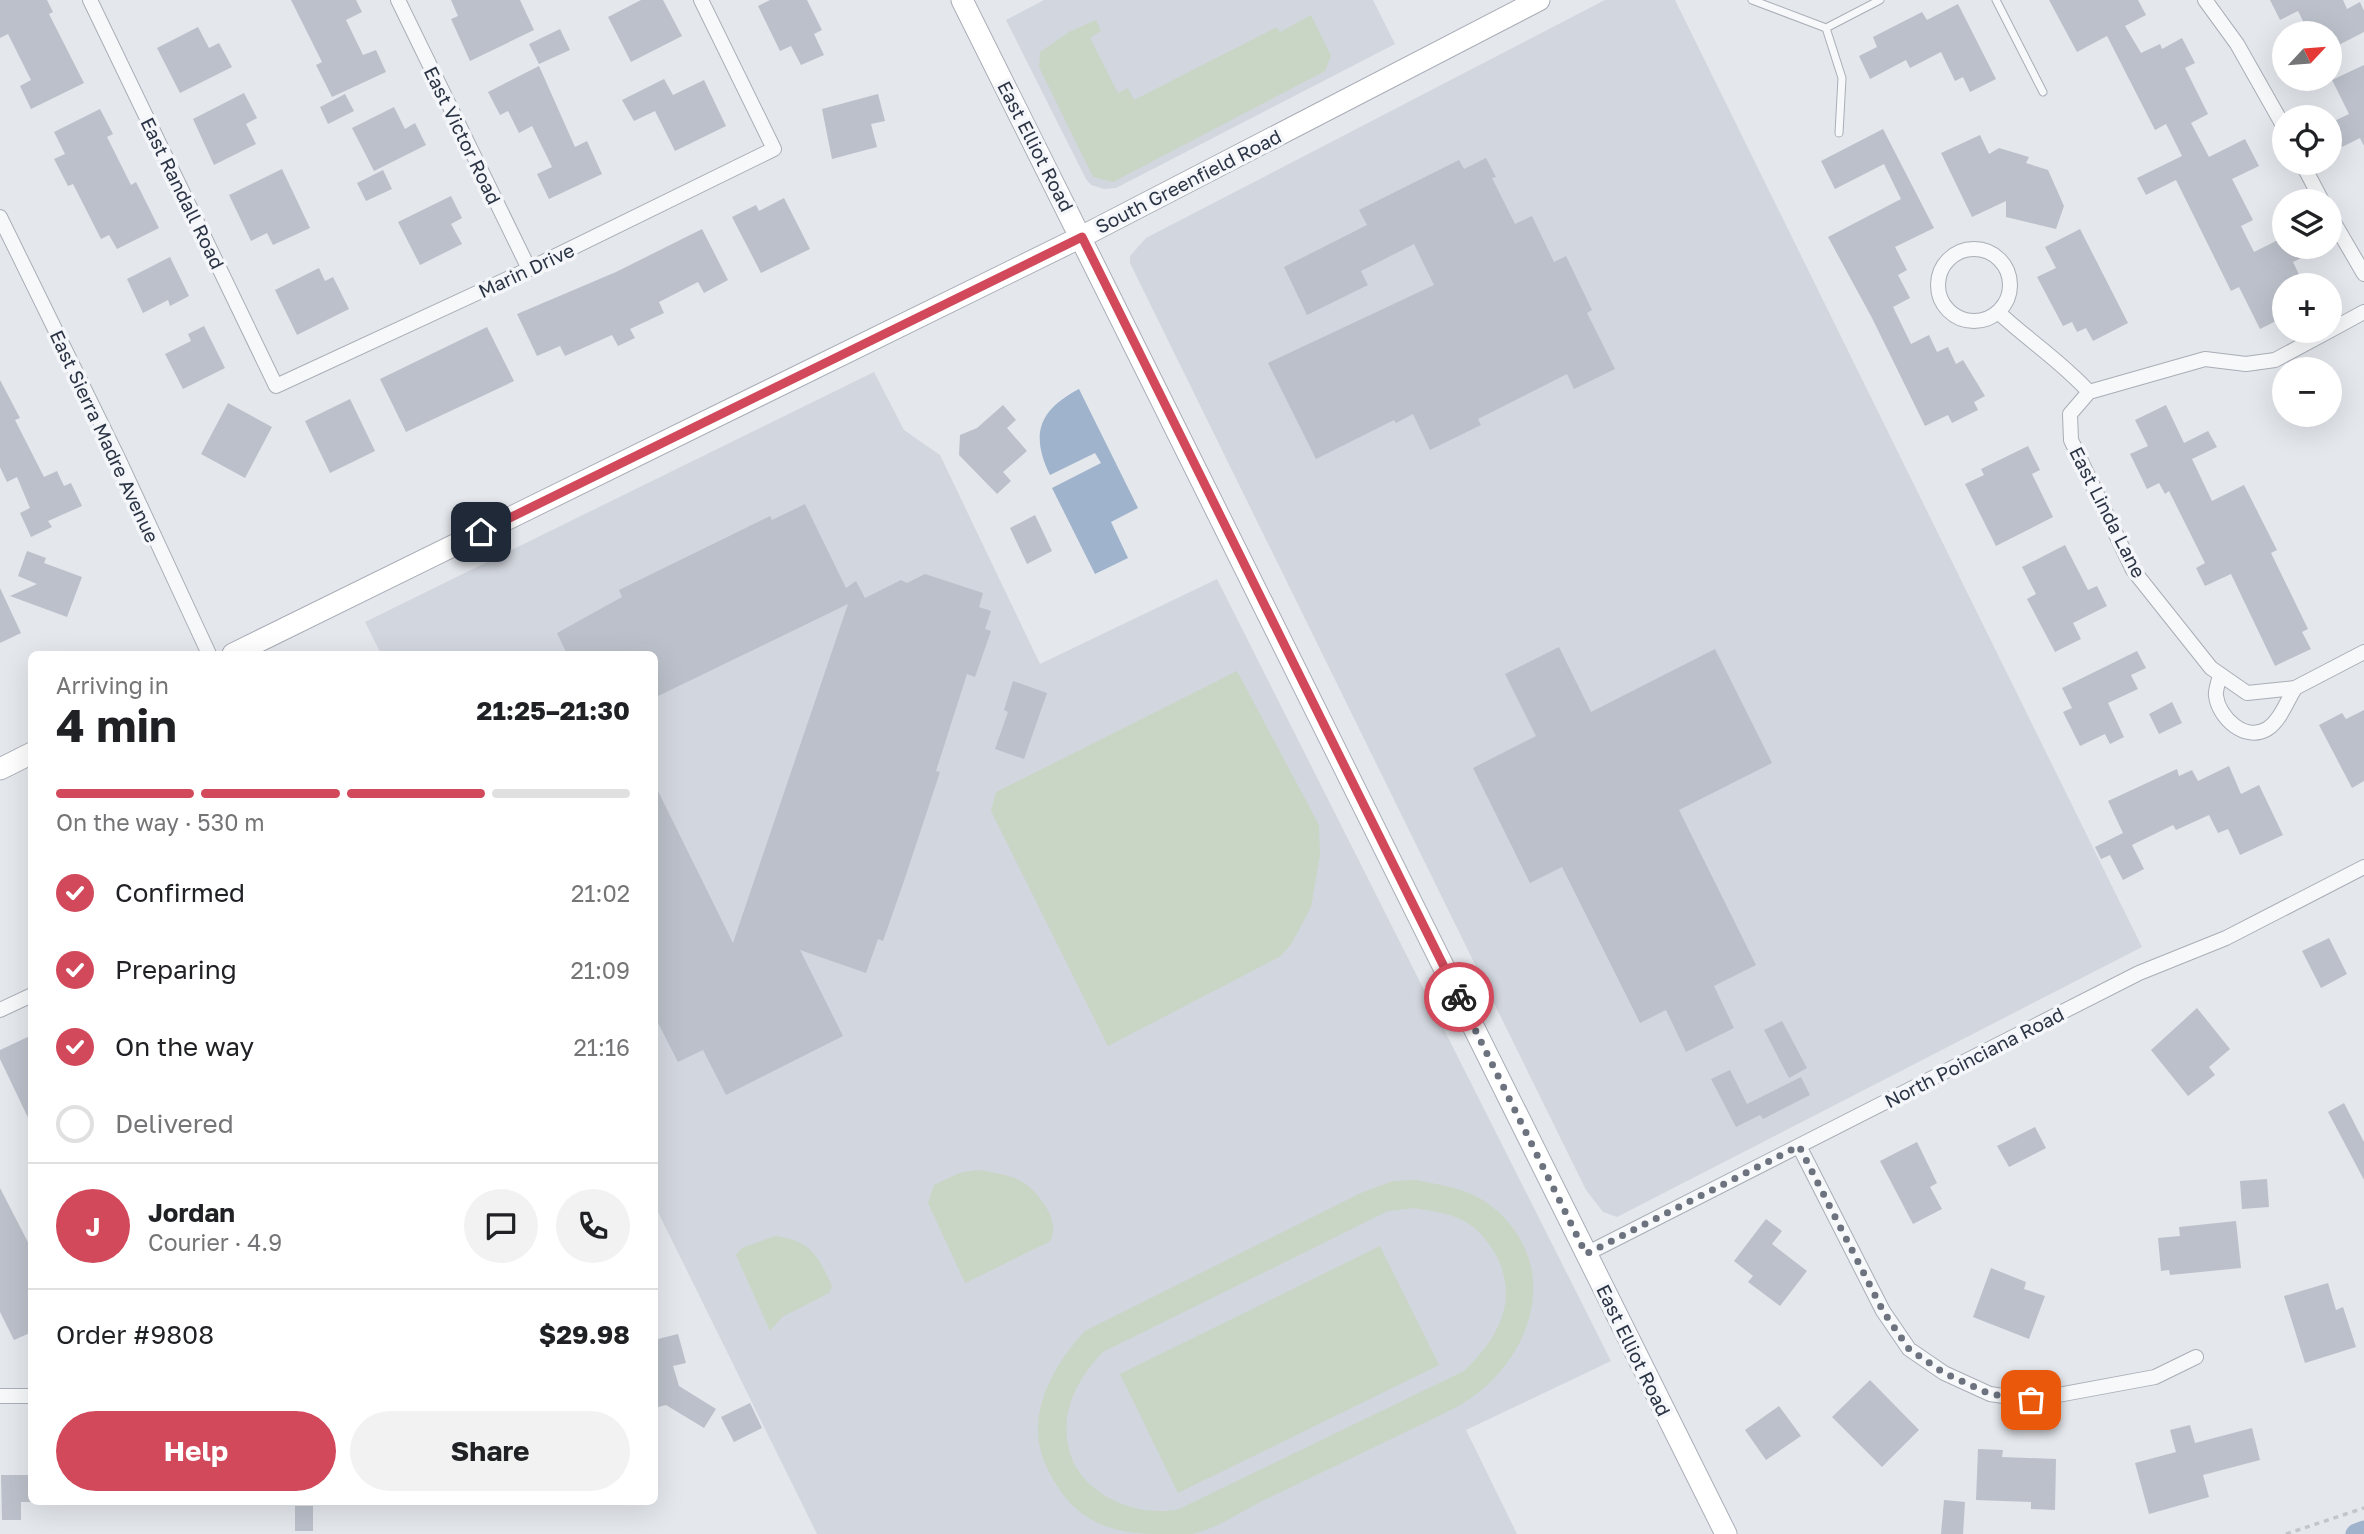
<!DOCTYPE html>
<meta charset="utf-8">
<style>
:root{--surface:#fff;--page:#f2f2f2;--text:#202124;--muted:#757577;--line:#e0e0e0;--accent:#d1495b}
body{margin:0;font-family:"Golos Text",sans-serif;background:var(--page);color:var(--text);height:100vh;display:flex;flex-direction:column;font-size:26px;white-space:nowrap}
*{box-sizing:border-box;margin:0}
p{font-size:23px;color:var(--muted)}
.icon{flex:none;width:38px;height:38px;fill:none;stroke:currentColor;stroke-width:2;stroke-linecap:round;stroke-linejoin:round}
.map{position:relative;flex:1;overflow:hidden}
.drawer{position:absolute;left:28px;top:651px;width:630px;height:854px;display:flex;flex-direction:column;background:var(--surface);border-radius:10px;box-shadow:0 7px 28px #0002}
.drawer>*{flex:none}
.needle{width:46px;rotate:64deg}
.fabs{position:absolute;left:2272px;top:21px;display:grid;gap:14px}
.fabs a{display:grid;place-items:center;width:70px;height:70px;border-radius:50%;background:var(--surface);box-shadow:0 7px 28px #0002;font-size:35px}
.pin{position:absolute;display:grid;place-items:center;width:60px;height:60px;color:#fff;margin:-30px;border-radius:14px;box-shadow:0 4px 10px #0006}
.courier{position:absolute;display:grid;place-items:center;width:70px;height:70px;margin:-35px;border:5px solid #d1495b;border-radius:50%;background:#fff;color:#222;box-shadow:0 2px 9px #0007}
.headline em{font-style:normal;font-weight:700}
.headline div{display:flex;flex-direction:column-reverse}
.headline{display:flex;align-items:center;justify-content:space-between;height:119px;padding:0 28px}
h1{font-size:46px;font-weight:700;line-height:52px}
.bar{display:grid;grid-template-columns:repeat(4,1fr);gap:10px 7px;align-content:center;height:84px;padding:0 28px}
.bar i{height:9px;border-radius:5px;background:var(--line)}
.bar .active{background:var(--accent)}
.bar p{grid-column:span 4}
.line{display:flex;align-items:center;gap:18px;padding:0 28px;border-top:2px solid var(--line)}
.line div{flex:1}
.round{display:grid;place-items:center;flex:none;width:74px;height:74px;border-radius:37px;background:var(--page)}
ol{padding:0 28px;list-style:none}
li{display:flex;align-items:center;gap:21px;height:77px}
li p{margin-inline-start:auto}
li .icon{padding:7px;border-radius:50%;background:var(--accent);color:#fff;stroke-width:4}
li:last-child{color:var(--muted)}
li i{width:38px;height:38px;border:4px solid var(--line);border-radius:50%}
.primary-button{display:flex;gap:14px;margin-top:auto;padding:14px 28px}
.primary-button a{flex:1;height:80px;border-radius:42px;background:var(--accent);color:#fff;font-size:28px;font-weight:700;line-height:80px;text-align:center}
.primary-button a+a{background:var(--page);color:var(--text)}
.map>svg:first-child{display:block}
.built{fill:#d2d6de}
.green{fill:#c9d6c5;fill-rule:evenodd}
.water{fill:#9fb4cc}
.lines{fill:none;stroke-linecap:round;stroke-linejoin:round}
.canal{stroke:#9fb4cc;stroke-width:21}
.building{fill:#bbc0ca}
.service-casing{stroke:#a9aeb7;stroke-width:9}
.minor-casing{stroke:#a9aeb7;stroke-width:16}
.secondary-casing{stroke:#a9aeb7;stroke-width:23}
.path{stroke:#c2c5cb;stroke-width:3.5;stroke-dasharray:5 5;stroke-linecap:butt}
.service{stroke:#f7f8fa;stroke-width:7}
.minor{stroke:#f7f8fa;stroke-width:14}
.secondary{stroke:#fff;stroke-width:21}
.done{stroke:#6c737f;stroke-width:7;stroke-dasharray:0 12.6}
.route{stroke:#d1495b;stroke-width:9}
.labels{text-anchor:middle;dominant-baseline:central;stroke-width:7;stroke-linejoin:round;paint-order:stroke}
.street-label{font-size:19px;fill:#2b3445;stroke:#f4f6f9}
</style>
<div class="map">
<svg width="2364" height="1534" viewBox="0 0 2364 1534">
<rect width="100%" height="100%" fill="#e4e7ec"/>
<path class="built" d="M1044,0H1373L1395,44L1116,188L1104,189L1091,185L1086,179L1006,20Z
M1605,0H1675L2142,947L1617,1217L1603,1212L1586,1190L1130,263V256L1146,238Z
M874,372L904,430L940,455L1040,664L1217,579L1611,1361L1466,1430L1517,1534H817L655,1206L654,654H381L365,622Z"/>
<path class="green" d="M1311,15L1331,56L1325,71L1113,182L1093,177L1039,67L1040,52L1069,32L1096,20L1101,31L1090,38L1118,93L1128,88L1134,100L1277,27L1280,32Z
M1237,671L1319,825L1320,855L1311,907L1292,943L1281,956L1108,1046L991,811L996,792Z
M978,1170C990,1172 1005,1174 1017,1179C1036,1187 1064,1223 1049,1242L965,1283L928,1203L934,1185L959,1173Z
M1416,1180C1445,1186 1472,1189 1495,1209C1567,1271 1528,1369 1455,1408C1391,1439 1327,1470 1264,1500C1242,1511 1216,1529 1192,1534C1182,1534 1170,1534 1160,1534C1101,1534 1068,1516 1044,1461C1025,1414 1054,1364 1085,1331L1363,1192L1393,1181ZM1414,1208C1430,1211 1447,1212 1462,1220C1475,1226 1485,1238 1493,1250C1521,1296 1500,1337 1464,1371L1179,1509C1136,1519 1076,1493 1068,1445C1061,1408 1079,1377 1103,1352L1388,1211Z
M775,1236C811,1241 817,1254 832,1286L829,1293L782,1317L770,1331L736,1255L742,1248Z
M1380,1246L1439,1365L1178,1493L1120,1374Z"/>
<path class="water" d="M1079,389L1138,508L1111,522L1128,558L1095,574L1052,488L1101,463L1095,453L1050,475C1030,434 1039,410 1079,389Z"/>
<g class="lines">
<path class="canal" d="M2356,1534L2364,1531"/>
</g>
<path class="building" d="M0,0H47L53,12L49,14L84,83L31,109L20,86L31,80L8,34L0,38Z
M291,0H356L362,12L346,20L363,55L376,50L386,72L332,97L316,65L322,62Z
M451,0H520L534,30L470,61L451,19L458,16Z
M641,0H663L682,36L631,62L608,17Z
M770,0H807L822,30L814,34L824,55L801,65L791,46L780,51L758,6Z
M2049,0H2138L2146,15L2125,26L2141,53L2160,44L2162,49L2182,38L2195,63L2185,68L2208,114L2191,123L2209,157L2245,139L2259,166L2232,179L2253,220L2241,226L2254,252L2284,237V247H2324L2293,262L2304,285H2284V317L2260,329L2239,287L2231,291L2176,180L2146,195L2137,178L2182,156L2166,124L2155,130L2107,36L2077,52Z
M2270,0H2343L2347,9L2360,2L2364,11V32L2329,50V33H2309L2298,11L2280,20Z
M1958,4L1996,79L1970,92L1963,77L1955,81L1941,52L1910,68L1906,60L1870,79L1859,56L1877,47L1873,37L1922,12L1927,20Z
M198,27L209,48L219,43L232,67L180,93L157,48Z
M560,29L570,50L539,64L529,44Z
M2364,65V146L2360,138L2342,147L2330,123L2349,114L2332,80Z
M539,66L575,147L587,141L602,174L549,199L537,174L552,167L532,126L519,133L508,111L500,115L488,92Z
M664,79L673,95L704,80L726,126L675,151L655,111L634,121L622,100Z
M244,93L257,118L246,124L256,144L214,165L193,119Z
M345,94L354,111L328,124L320,107Z
M878,94L885,121L871,124L877,147L832,159L822,109Z
M394,107L405,129L415,123L426,145L374,171L352,128Z
M100,109L113,134L107,137L131,185L136,182L159,228L117,249L109,235L101,239L73,184L68,186L54,159L65,154L54,132Z
M1883,129L1934,228L1895,247L1907,270L1898,275L1910,298L1893,307L1911,344L1929,335L1937,352L1948,347L1956,364L1963,360L1985,396L1974,402L1978,410L1952,423L1948,415L1925,426L1872,318L1828,237L1901,199L1884,164L1835,189L1821,161Z
M1980,135L1989,154L1999,148L2029,157L2026,163L2048,170L2064,206L2056,229L2006,217V201L1972,217L1941,153Z
M1486,158L1496,177L1492,178L1515,224L1532,216L1554,262L1566,256L1592,310L1587,313L1615,369L1574,389L1567,374L1478,419L1481,425L1430,450L1413,414L1396,423L1394,420L1316,459L1268,363L1434,285L1414,244L1361,271L1368,285L1307,315L1284,267L1367,225L1359,210L1459,160L1464,169Z
M282,169L310,228L273,245L267,233L251,241L229,195Z
M383,170L392,189L366,201L357,183Z
M451,196L462,218L451,224L462,244L420,265L398,222Z
M784,198L810,249L761,273L732,217L756,205L759,211Z
M702,229L728,280L704,293L698,282L659,302L664,313L630,329L635,338L618,346L612,335L565,356L560,346L537,356L517,314L616,272Z
M2080,229L2128,323L2093,341L2086,328L2077,332L2072,322L2063,326L2037,277L2056,268L2045,247Z
M170,257L189,296L170,306L168,300L143,313L127,279Z
M319,268L325,281L333,277L349,309L297,335L275,290Z
M204,326L225,368L183,389L165,354L191,341L188,334Z
M487,327L514,381L406,432L380,379Z
M0,380L20,418L15,420L44,477L57,471L64,486L71,483L82,506L48,521L52,527L31,537L20,513L30,508L17,477L7,482L0,467Z
M350,399L375,451L330,473L305,421Z
M228,403L272,427L245,478L201,454Z
M1003,405L1016,420L1007,428L1027,451L1003,472L1011,481L997,494L959,455L960,435L977,428Z
M2166,405L2184,443L2208,431L2217,447L2192,459L2212,501L2244,485L2277,550L2271,553L2308,629L2302,632L2311,649L2275,666L2231,574L2205,586L2196,568L2205,563L2169,491L2165,494L2159,483L2147,489L2130,454L2148,446L2135,420Z
M2028,446L2040,470L2032,474L2053,517L1996,546L1965,484L1984,475L1981,469Z
M805,504L846,588L856,581L865,598L901,580L907,583L925,574L983,593L979,607L991,611L985,629L991,631L975,677L967,674L936,771L940,772L904,881L883,941L878,939L866,973L800,950L843,1036L726,1095L703,1050L678,1062L654,1015V783L733,943L848,604L654,698V654H567L557,633L622,597L619,590L770,516L772,520Z
M1035,515L1052,551L1027,564L1010,528Z
M2065,545L2088,590L2097,586L2107,606L2073,623L2081,639L2055,652L2027,599L2036,594L2022,567Z
M27,551L46,558L44,563L82,577L67,617L10,596L37,584L18,576Z
M0,588L21,633L0,643Z
M1559,647L1591,712L1715,649L1772,763L1679,810L1756,965L1714,986L1734,1028L1686,1052L1666,1010L1640,1023L1562,867L1530,883L1473,768L1536,736L1505,674Z
M2137,651L2146,668L2131,675L2138,689L2108,703L2124,737L2110,744L2105,734L2080,746L2063,712L2072,708L2062,688Z
M1013,681L1047,693L1024,759L995,749L1008,712L1004,710Z
M2172,702L2182,723L2159,734L2149,714Z
M2364,710V781L2352,788L2319,725L2342,713L2346,719Z
M2229,766L2241,794L2259,785L2283,835L2240,855L2228,829L2218,833L2209,815L2176,830L2173,825L2132,845L2144,869L2123,880L2110,855L2101,859L2095,847L2123,833L2108,801L2177,769L2179,776L2192,770L2198,781Z
M2329,938L2347,974L2321,988L2302,951Z
M2197,1008L2230,1049L2209,1067L2215,1075L2188,1096L2151,1050Z
M1782,1021L1807,1068L1789,1078L1764,1030Z
M32,1035V1126L0,1059V1050Z
M1730,1070L1747,1104L1801,1077L1810,1095L1763,1119L1760,1115L1736,1127L1711,1079Z
M2344,1103L2364,1142V1180L2328,1112Z
M2035,1127L2046,1148L2009,1167L1997,1146Z
M1917,1142L1937,1183L1930,1187L1942,1209L1913,1224L1880,1161Z
M2267,1179L2269,1207L2242,1209L2240,1181Z
M0,1188L32,1250V1332L14,1340L0,1312Z
M1766,1219L1782,1231L1772,1244L1807,1271L1780,1306L1748,1282L1753,1276L1734,1261Z
M2236,1221L2241,1268L2170,1275L2169,1270L2161,1271L2158,1238L2180,1236L2179,1227Z
M1991,1268L2026,1282L2024,1289L2045,1296L2029,1339L1973,1317Z
M2328,1283L2336,1310L2343,1307L2356,1347L2305,1363L2284,1296Z
M678,1334L686,1363L673,1366L679,1386L716,1409L704,1428L666,1405L654,1408V1340Z
M1870,1380L1919,1430L1882,1467L1832,1417Z
M750,1403L762,1428L734,1442L721,1417Z
M1779,1406L1801,1436L1766,1460L1745,1430Z
M2190,1425L2195,1443L2252,1428L2260,1460L2203,1475L2209,1497L2149,1514L2135,1463L2176,1452L2170,1430Z
M1978,1449L2003,1450L2002,1457L2056,1459L2055,1510L2031,1509V1502L1976,1500Z
M1,1475H32V1502H21V1520H2Z
M1944,1500L1965,1502L1963,1534H1941Z
M295,1506H313V1531H295Z"/>
<g class="lines">
<g class="service-casing">
<path id="service" d="M1752,0L1826,28L1880,0
M1996,0L2043,92
M1826,28L1842,78L1839,133"/>
</g>
<g class="minor-casing">
<path id="minor" d="M90,0L276,386L529,269L774,149L701,0
M398,0L529,269
M2205,0L2237,44L2284,127
M2302,163L2322,201
M2329,214L2364,274
M0,217L119,460L209,654
M1938 285a36 36 0 1 1 72 0a36 36 0 1 1-72 0Z
M1998,312C2028,340 2062,362 2089,392
M2329,331L2275,360L2246,364L2205,359L2089,392L2070,414L2071,440L2133,570L2211,668L2247,693L2295,688L2364,652
M2329,331L2364,312
M2220,675C2219,681 2215,690 2216,696C2219,718 2245,742 2267,729C2280,721 2287,701 2295,688
M0,1010L32,995
M1799,1146L1883,1311L1909,1349L1944,1373L1990,1394L2031,1400L2155,1377L2196,1357
M1586,1254L2139,973L2226,938L2364,867
M0,1396H32"/>
</g>
<g class="secondary-casing">
<path id="secondary" d="M962,0L1726,1534
M233,654L1081,237L1539,0
M0,769L32,753"/>
</g>
<path class="path" d="M2286,1534L2364,1508"/>
<use href="#service" class="service"/>
<use href="#minor" class="minor"/>
<use href="#secondary" class="secondary"/>
</g>
<g class="lines">
<path class="done" d="M1459,997L1586,1254L1799,1146L1883,1311L1909,1349L1944,1373L1990,1394L2031,1400"/>
<path class="route" d="M481,532L1082,237L1459,997"/>
</g>
<g class="labels">
<g class="street-label">
<text transform="translate(463 135) rotate(64)">East Victor Road</text>
<text transform="translate(1036 146) rotate(63)">East Elliot Road</text>
<text transform="translate(1188 181) rotate(-27)">South Greenfield Road</text>
<text transform="translate(183 193) rotate(64)">East Randall Road</text>
<text transform="translate(526 270) rotate(-25)">Marin Drive</text>
<text transform="translate(105 436) rotate(65)">East Sierra Madre Avenue</text>
<text transform="translate(2108 512) rotate(63)">East Linda Lane</text>
<text transform="translate(1974 1057) rotate(-27)">North Poinciana Road</text>
<text transform="translate(1634 1350) rotate(64)">East Elliot Road</text>
</g>
</g>
</svg>
<div class="fabs">
<a><svg class="needle" viewBox="-14 -14 28 28"><path d="M0-13l5 13h-10z" fill="#e53935"/><path d="M0 13l5-13h-10z" fill="#757577"/></svg></a>
<a><svg class="icon" aria-label="locate" viewBox="0 0 24 24"><circle cx="12" cy="12" r="6"/><path d="M12 2v4M12 18v4M2 12h4M18 12h4"/></svg></a>
<a><svg class="icon" aria-label="layers" viewBox="0 0 24 24"><path d="M12 4l9 5-9 5-9-5zM3 14l9 5 9-5"/></svg></a>
<a>+</a>
<a>−</a>
</div>
<div class="pin" style="left:2031px;top:1400px;background:#ea580c"><svg class="icon" aria-label="bag" viewBox="0 0 24 24"><path d="M5 8h14l-1 12H6zM9 8a3 3 0 0 1 6 0"/></svg></div>
<div class="pin" style="left:481px;top:532px;background:#1f2937"><svg class="icon" aria-label="home" viewBox="0 0 24 24"><path d="M3 11l9-7 9 7M6 9v11h12V9"/></svg></div>
<div class="courier" style="left:1459px;top:997px"><svg class="icon" aria-label="bike" viewBox="0 0 24 24"><circle cx="6" cy="16" r="4"/><circle cx="18" cy="16" r="4"/><path d="M6 16l4-8h5l3 8M10 8l3 8H6M13 5h3"/></svg></div>
<section class="drawer">
<div class="headline"><div><h1>4 min</h1><p>Arriving in</p></div><em>21:25–21:30</em></div>
<div class="bar"><i class="active"></i><i class="active"></i><i class="active"></i><i></i><p>On the way · 530 m</p></div>
<ol>
<li><svg class="icon" aria-label="check" viewBox="0 0 24 24"><path d="M5 12l5 5 9-10"/></svg>Confirmed<p>21:02</p></li>
<li><svg class="icon" aria-label="check" viewBox="0 0 24 24"><path d="M5 12l5 5 9-10"/></svg>Preparing<p>21:09</p></li>
<li><svg class="icon" aria-label="check" viewBox="0 0 24 24"><path d="M5 12l5 5 9-10"/></svg>On the way<p>21:16</p></li>
<li><i></i>Delivered</li>
</ol>
<div class="line" style="height:126px"><b class="round" style="background:var(--accent);color:#fff">J</b><div><b>Jordan</b><p>Courier · 4.9</p></div><a class="round"><svg class="icon" aria-label="chat" viewBox="0 0 24 24"><path d="M4 5h16v11H9l-5 4z"/></svg></a><a class="round"><svg class="icon" aria-label="phone" viewBox="0 0 24 24"><path d="M5 4h4l2 5-3 2q2 4 5 5l2-3 5 2v4C11 20 4 13 5 4z"/></svg></a></div>
<div class="line" style="height:91px"><div>Order #9808</div><b>$29.98</b></div>
<div class="primary-button"><a>Help</a><a>Share</a></div>
</section>
</div>
